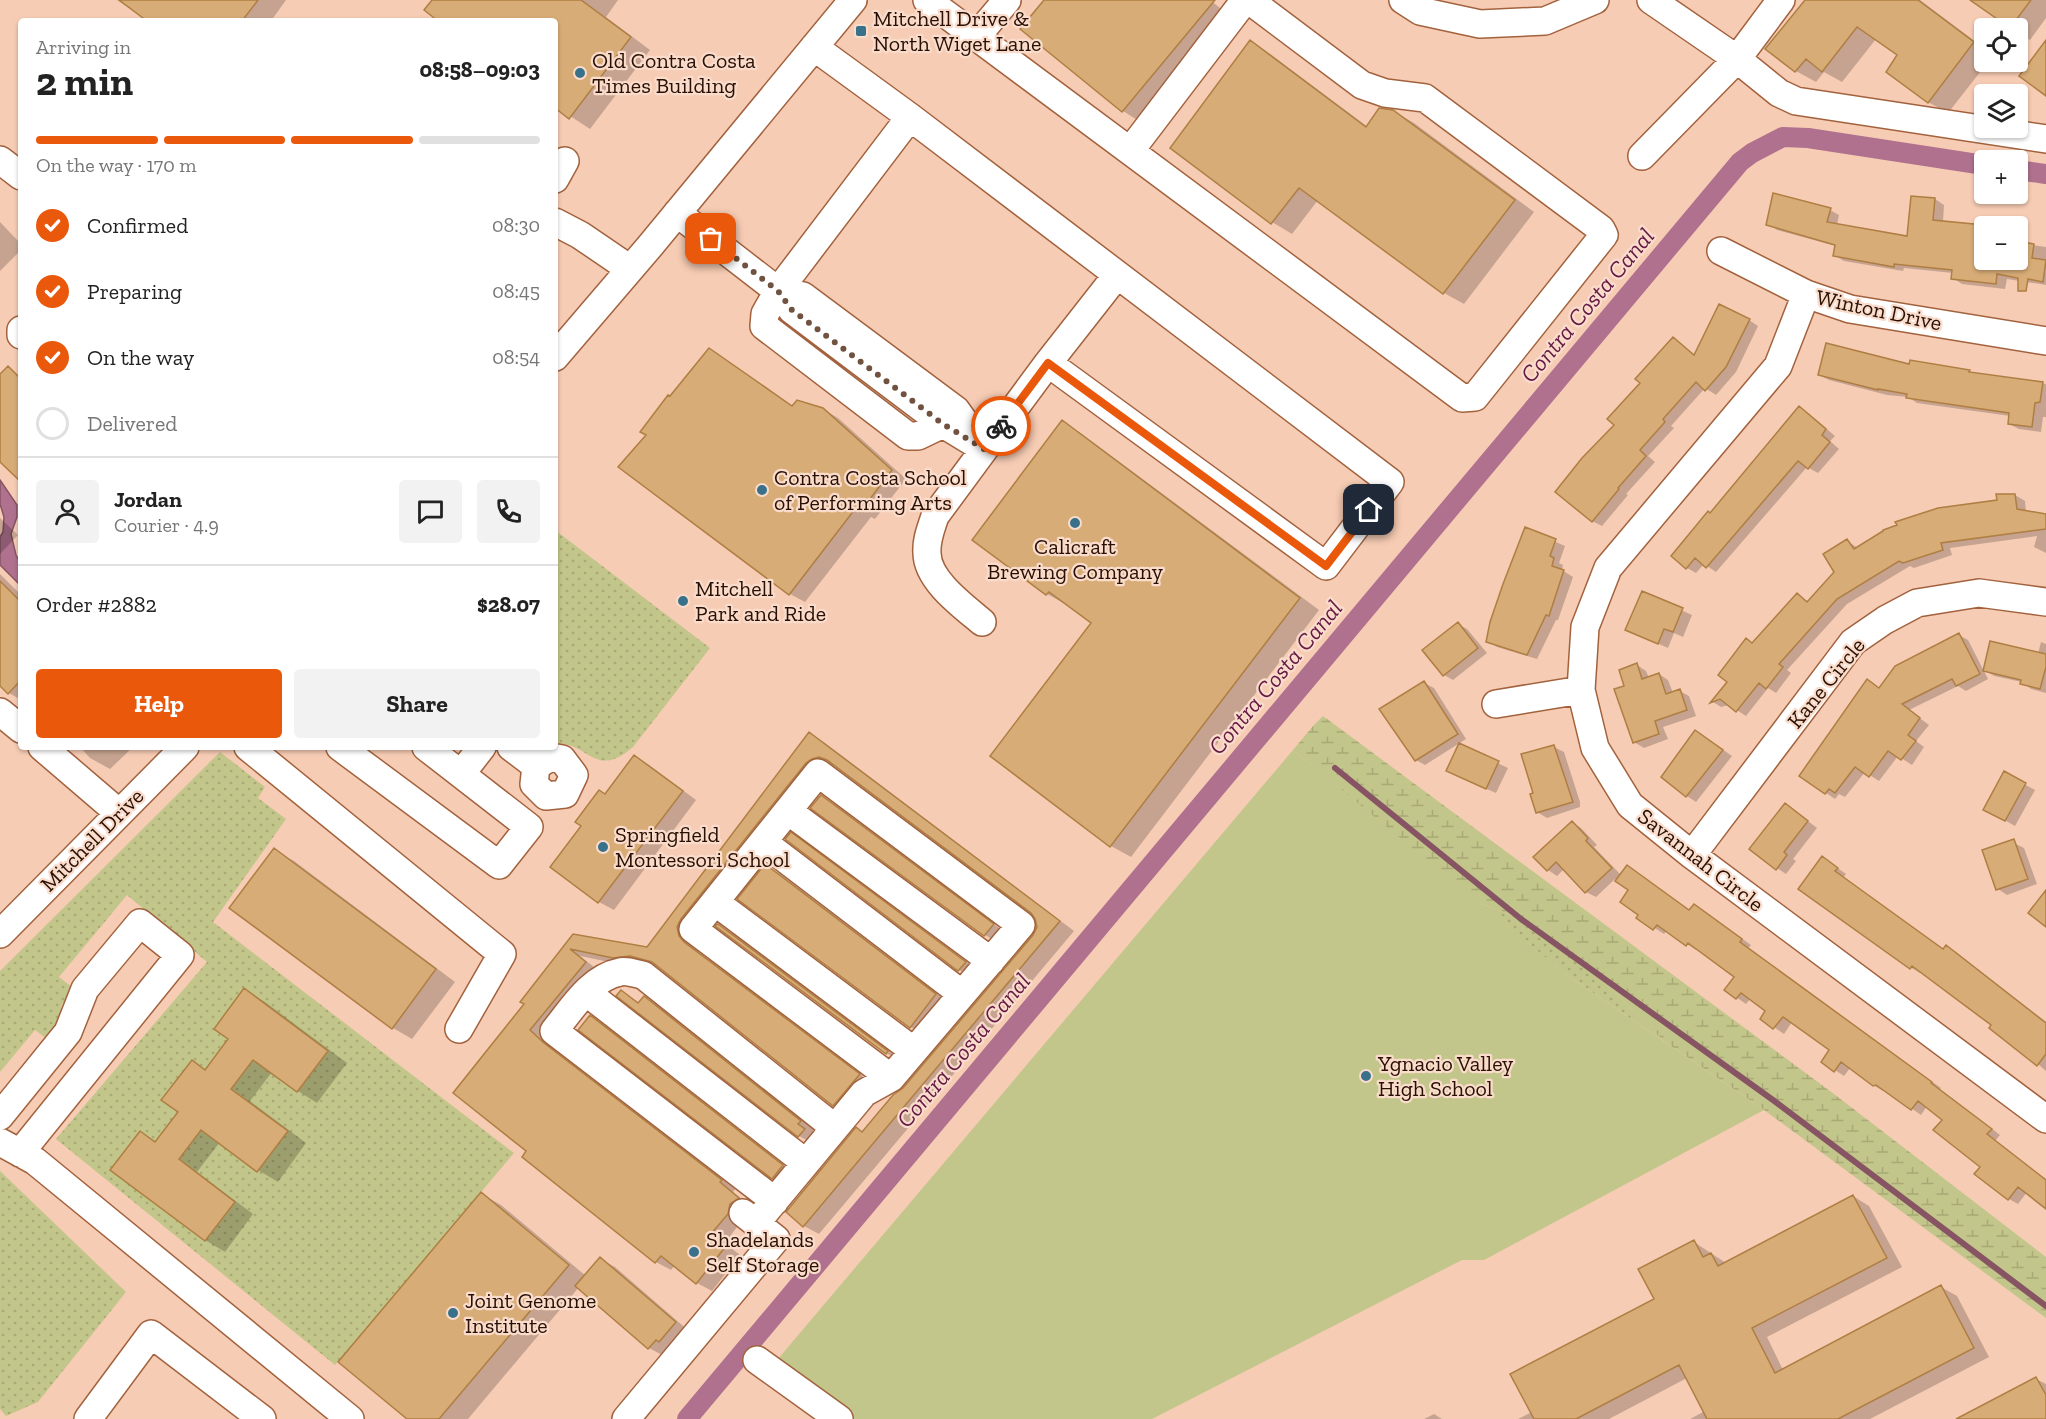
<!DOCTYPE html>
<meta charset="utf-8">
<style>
:root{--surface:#fff;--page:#f2f2f2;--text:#222;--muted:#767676;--line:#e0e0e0;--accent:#ea580c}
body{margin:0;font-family:"Zilla Slab",serif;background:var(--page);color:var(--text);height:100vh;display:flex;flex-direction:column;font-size:22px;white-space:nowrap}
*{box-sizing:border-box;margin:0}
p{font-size:20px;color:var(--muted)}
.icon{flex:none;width:33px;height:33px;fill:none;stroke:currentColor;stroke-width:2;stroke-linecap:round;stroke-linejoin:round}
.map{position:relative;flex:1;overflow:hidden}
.panel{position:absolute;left:18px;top:18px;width:540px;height:732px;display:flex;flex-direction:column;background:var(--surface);border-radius:6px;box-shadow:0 2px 4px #0004}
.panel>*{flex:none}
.fabs{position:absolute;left:1974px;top:18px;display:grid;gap:12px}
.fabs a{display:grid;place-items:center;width:54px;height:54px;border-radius:6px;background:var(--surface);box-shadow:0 2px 4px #0004;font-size:30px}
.pin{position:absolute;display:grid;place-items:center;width:51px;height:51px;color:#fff;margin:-26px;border-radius:12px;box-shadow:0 3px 9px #0006}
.courier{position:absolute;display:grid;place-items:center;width:60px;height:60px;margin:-30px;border:4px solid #ea580c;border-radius:50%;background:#fff;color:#222;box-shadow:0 2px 8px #0007}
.headline em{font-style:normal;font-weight:700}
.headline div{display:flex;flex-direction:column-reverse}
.headline{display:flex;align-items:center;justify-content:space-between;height:102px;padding:0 18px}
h1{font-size:39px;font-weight:700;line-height:45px}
.bar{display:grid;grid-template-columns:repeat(4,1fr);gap:9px 6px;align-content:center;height:72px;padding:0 18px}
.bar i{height:8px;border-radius:4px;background:var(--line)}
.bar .on{background:var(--accent)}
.bar p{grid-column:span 4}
.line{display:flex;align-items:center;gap:15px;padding:0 18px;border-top:2px solid var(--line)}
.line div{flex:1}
.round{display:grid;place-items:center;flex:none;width:63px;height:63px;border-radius:6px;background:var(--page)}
ol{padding:0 18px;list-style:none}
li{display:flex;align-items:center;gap:18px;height:66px}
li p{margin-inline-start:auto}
li .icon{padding:6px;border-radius:50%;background:var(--accent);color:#fff;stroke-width:4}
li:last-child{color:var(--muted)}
li i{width:33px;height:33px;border:3px solid var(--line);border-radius:50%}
.button{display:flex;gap:12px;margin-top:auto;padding:12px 18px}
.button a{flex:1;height:69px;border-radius:6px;background:var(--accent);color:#fff;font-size:24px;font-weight:700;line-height:69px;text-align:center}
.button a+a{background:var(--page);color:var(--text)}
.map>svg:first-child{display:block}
.grass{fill:url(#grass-dots)}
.wetland{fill:url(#wetland-marsh)}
.garden{fill:#c3c68a}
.water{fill:#af718e;stroke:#875464;stroke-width:1.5}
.shadow{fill:#0003}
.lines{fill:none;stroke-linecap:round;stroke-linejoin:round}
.stream{stroke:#875464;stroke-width:6}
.canal{stroke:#af718e;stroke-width:20}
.building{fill:#d8ac77;stroke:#ae7e42;stroke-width:1.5}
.minor-casing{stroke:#a2623d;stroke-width:30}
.minor{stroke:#fff;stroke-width:27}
.done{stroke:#715240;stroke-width:6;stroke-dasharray:0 10.8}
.route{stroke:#ea580c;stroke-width:8}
.poi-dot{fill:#39718b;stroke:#fadccc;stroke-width:2}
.labels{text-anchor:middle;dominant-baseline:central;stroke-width:4.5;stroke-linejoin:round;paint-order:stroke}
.poi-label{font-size:22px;fill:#291002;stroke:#fadccc;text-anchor:start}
.street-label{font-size:22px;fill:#291002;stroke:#fadccc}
.water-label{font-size:24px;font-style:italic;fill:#651943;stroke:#fadccc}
</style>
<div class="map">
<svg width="2046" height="1419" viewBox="0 0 2046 1419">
<defs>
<pattern id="grass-dots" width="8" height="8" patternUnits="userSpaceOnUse" patternTransform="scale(1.5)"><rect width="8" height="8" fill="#c3c68a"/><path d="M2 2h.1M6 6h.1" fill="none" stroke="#a8a975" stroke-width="1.8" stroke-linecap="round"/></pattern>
<pattern id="wetland-marsh" width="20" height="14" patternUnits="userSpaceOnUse" patternTransform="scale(1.5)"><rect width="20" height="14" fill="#c3c68a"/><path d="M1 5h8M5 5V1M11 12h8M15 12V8" fill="none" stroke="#a8a975"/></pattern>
</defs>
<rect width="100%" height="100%" fill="#f7ccb4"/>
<path class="grass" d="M555,530L710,648L633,747C594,781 588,740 555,744Z
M220,752L265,787L258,798L286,819L213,922L514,1153L335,1365L56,1139L207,962L127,895L59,977L72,987L74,993L62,1004L57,1026L46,1038L35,1030L0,1072V971Z
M1477,902L1521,919L1592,970L1665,1042L1567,975Z
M0,1171L126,1292L38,1402L6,1416L0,1409Z"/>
<path class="wetland" d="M1323,716L1834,1094L2046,1257V1318L1764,1110L1665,1042L1592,970L1521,919L1477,902L1293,750L1313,726Z"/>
<path class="garden" d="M1293,750L1567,975L1764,1110L1484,1260H1462L1152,1419H844L772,1366Z"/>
<path class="water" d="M0,480L17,505V517L11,534L16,555L21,564V586L0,565V537L3,532L4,517L0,504Z"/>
<path class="shadow" d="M117,0H286L271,21H149Z
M432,0H618L606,17L650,50L590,129L555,106V21H440Z
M1046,0H1210L1230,16L1142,123L1123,111Z
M1807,0H1920L1984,48V62H1988L1948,113L1928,102L1899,55L1876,39L1842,82L1824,72L1816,82L1796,71L1767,49Z
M1972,0H2046V18L2030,40L2018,33V28H2010Z
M1251,42L1270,54L1368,127L1393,111L1414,123L1534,212L1464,304L1444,293L1318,200L1292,234L1272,222Z
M1935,199L1944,205L1943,222L1984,233V260H2018V243L2046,247V285L2007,279L2005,289L1962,284L1953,278V273L1904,268L1903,271L1844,261L1834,255L1836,246L1777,230L1768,224L1830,210L1839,215L1837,225L1908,238Z
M0,222L21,244V250L0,271Z
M1749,320L1758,326L1736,372L1716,395L1705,388L1671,426L1674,428L1648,456L1655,462L1626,494L1628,495L1602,526L1592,521L1616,425L1642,383L1673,339L1695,355Z
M709,349L794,407L823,409L838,418L906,479L875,519L871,517L805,602L790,594L620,467L648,434Z
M1910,365L1969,371L1974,374L2046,384V417H2043L2041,432L2019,429L2009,424L2010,416L1917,403L1908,397L1887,395L1829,380L1819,375Z
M1799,408L1808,413L1835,436L1830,441L1839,449L1818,473L1807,467L1716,572L1704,564L1696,573L1687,568L1711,514Z
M1062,422L1082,434L1319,610L1131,857L1111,846L992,756L1093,623L1068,604L1067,605L1047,594Z
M2015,495L2025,501L2026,512L2046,515V553L2034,547L2037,536L1950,548L1952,555L1914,568L1910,566L1847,604L1787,670L1791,673L1776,693L1768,688L1746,716L1729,705L1721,707L1713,702L1729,682L1753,644L1797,594L1809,602L1836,572L1847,541L1858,548Z
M0,518L18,535L0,554Z
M1526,529L1565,546L1559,563L1563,565L1562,570L1573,577L1558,620H1556L1537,659L1497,647L1488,641Z
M0,574L21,595V700L9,693L0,684Z
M1643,593L1692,615L1683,637L1674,633L1668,648L1627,630Z
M1458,624L1467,629L1487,653L1453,680L1444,675Z
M1959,635L1968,640L1988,679L1966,691L1958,686L1909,710L1929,725L1916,741L1924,747L1912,765L1898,756L1879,781L1865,772L1845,797L1839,794L1835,799L1801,776L1880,689Z
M2041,642L2046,644V693L2031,689L2022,682L1994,676L1985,670L2038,654Z
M1637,665L1646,671L1649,678L1659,674L1668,680L1673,693L1680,691L1689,696L1696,716L1663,727L1668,739L1644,748L1634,742L1626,687Z
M1424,683L1434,688L1466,739L1425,765L1416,760Z
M810,734L825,743L1074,931L819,1234L804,1226L788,1212L904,1089L1034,936L1038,927L1037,918L1032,912L836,765L827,766L693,945L698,952L873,1084L848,1113L834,1105L662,968L646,964L629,966L580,956L599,971L544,1039L559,1054L735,1189L733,1192L752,1207L725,1243L740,1255L712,1291L697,1283L675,1265L671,1270L656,1262L528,1151L527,1004L573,936L648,949Z
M1705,737L1732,756L1696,802L1687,796Z
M1459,745L1508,768L1496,793L1457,776Z
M80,747H133L110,769L90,758Z
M1554,747L1564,752L1580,802V807L1547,818L1537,812L1535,794Z
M634,757L649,765L696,800L614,910L599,902L552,867Z
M2004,773L2035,790L2015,826L1985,809Z
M821,797L836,805L1007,934L1000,944L985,935L812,808Z
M1795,811L1817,828L1793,859L1796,861L1786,874L1777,868Z
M1572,822L1581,828L1597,845L1594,847L1621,875L1690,911L1694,906L1704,911L1751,945L1748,948L1941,1088L1940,1089L2000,1135L1995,1141L2046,1180V1207L2027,1192L2018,1204L2009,1199L1944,1119L1927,1106L1921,1115L1885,1090L1883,1091L1873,1085L1850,1068L1844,1076L1835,1070L1831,1050L1792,1022L1784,1034L1762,1019L1768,1010L1751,998L1746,1004L1726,990L1737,976L1698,948L1696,950L1687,944L1667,930L1664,934L1638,917L1640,915L1630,890L1615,879L1596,897L1586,892L1564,869L1557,876L1548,870Z
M787,839L806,843L979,971L974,979L959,970Z
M2014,843L2024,848L2037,884L2007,895L1998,889Z
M274,850L294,861L455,982L412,1039L393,1028Z
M1832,864L1846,874L1843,878L1944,950L1946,947L1956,952L2046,1022V1071L1993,1025L1921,971L1920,973L1910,967L1859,930Z
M766,866L781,874L950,1004L926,1036L911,1027L739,899Z
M718,926L733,934L902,1061L886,1053Z
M245,990L265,1002L347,1063L317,1103L298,1091L272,1072L250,1101L306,1143L278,1182L258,1170L220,1142L197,1172L253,1214L225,1252L205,1240L140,1133L157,1142L180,1112L192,1062L207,1070L230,1039Z
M621,992L640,1003L644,998L659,1006L815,1130L812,1133L819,1138L814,1144L799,1136L618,995Z
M590,1017L605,1025L797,1175L788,1186L773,1178Z
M481,1194L501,1205L586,1276L600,1259L615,1267L690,1332L664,1356L649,1348L579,1287L468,1419H409Z
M1853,1196L1869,1206L1902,1267L1767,1337L1783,1370L1941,1287L1957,1296L1989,1357L1870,1419H1690L1705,1411L1687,1378L1609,1419H1518L1532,1412L1656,1299L1694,1242L1726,1263Z
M2036,1379L2046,1384V1419H1959Z
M1434,1414L1442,1419H1424Z"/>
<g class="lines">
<path class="stream" d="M1335,768L1521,919L1773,1100L2046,1306"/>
<path class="canal" d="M2018,170L2046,174
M687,1419L1740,162L1752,153L1783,137L1808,138L1984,165"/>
</g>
<path class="building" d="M119,0H258L242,21H147Z
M432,0H581L631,37L569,119L555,108V21H438L424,10Z
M1044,0H1215L1122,112L1020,29Z
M1805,0H1918L1974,42L1928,103L1886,72L1897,55L1857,27L1822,72L1806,59L1795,72L1765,49Z
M1970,0H2031L2010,28Z
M1250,40L1366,127L1379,108L1393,110L1515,200L1443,294L1299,188L1271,224L1170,148Z
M2046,40V96L2019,76Z
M1773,193L1831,208L1827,222L1907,236L1911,196L1935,198L1933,220L1984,225V260H2018V241L2034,244L2032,258L2046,260L2043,282L2028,279L2026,291H2018V278L1997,274L1996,284L1951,279L1952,270L1894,264V267L1833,256L1835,245L1766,225Z
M1719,304L1750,319L1726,367L1705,391L1696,382L1663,419L1665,422L1640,450L1646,456L1618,488L1619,489L1592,522L1555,492L1582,458L1614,425L1607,419L1640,383L1635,379L1673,337L1694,355Z
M1826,343L1909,364L1910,360L1970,370L1969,372L2043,382L2040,402L2035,403L2032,427L2008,424L2009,413L1906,398L1907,394L1878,389V390L1818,375Z
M709,348L792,406L797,400L823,408L892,470L860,512L855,509L789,595L618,467L646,435L640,432L668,395L670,396Z
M8,366L21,379V482L0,462V374Z
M1799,406L1826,429L1822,435L1830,442L1808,469L1798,461L1706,568L1695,558L1686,569L1671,556L1708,511L1710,513Z
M1062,420L1300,598L1110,847L990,756L1091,623L1049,592L1046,595L972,540Z
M1996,494H2015L2017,509L2046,514V529L1941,543L1943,550L1903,563L1899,561L1837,599L1779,664L1783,667L1766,689L1759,683L1736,712L1720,699L1710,703L1727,682L1718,675L1746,638L1752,643L1797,593L1807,602L1834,572L1823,554L1847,539L1854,549L1883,531V530L1897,525L1895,522L1938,508L1997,500Z
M1525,527L1556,539L1550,556L1554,558L1552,566L1564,570L1549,616L1546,615L1527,655L1486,642L1490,622L1503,584Z
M0,581L21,602V680L8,694L0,686Z
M1642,591L1683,608L1673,632L1664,629L1658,644L1625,630Z
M1458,622L1478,648L1443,676L1422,650Z
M1959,633L1980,674L1956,686L1952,679L1902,704L1920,718L1908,735L1916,741L1901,760L1888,751L1869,777L1855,767L1835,793L1829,789L1825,794L1799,776L1867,679L1879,688L1895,666Z
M1990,641L2046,654V667L2040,689L2020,684L2021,680L1983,671Z
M1637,663L1642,679L1659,673L1666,694L1680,689L1687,710L1655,721L1659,734L1633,743L1614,689L1624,686L1619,670Z
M1424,681L1458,734L1415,761L1379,709Z
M1695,730L1723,750L1686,797L1661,777Z
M809,732L1060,921L803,1227L786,1212L856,1127L862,1132L893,1095L903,1088L1033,935L1037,927L1035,919L1031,913L827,760L819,757L812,759L806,763L681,919L677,927L679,936L684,942L860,1074L833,1106L652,962L630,956L613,958L570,949L586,962L530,1030L544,1043L722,1180L720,1182L739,1198L730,1204L728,1214L711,1234L726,1246L696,1284L661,1256L655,1263L522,1157L526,1151L453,1093L524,1004L520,1002L573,934L647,947Z
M1459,743L1499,761L1486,789L1446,771Z
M1554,745L1573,802L1536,813L1530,794L1533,793L1521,754Z
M634,755L683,791L598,903L550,867L581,826L575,822L599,790L605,794Z
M2004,771L2026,783L2005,821L1983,810Z
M821,795L994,924L984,936L810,808Z
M1785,803L1808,821L1784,852L1787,855L1776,870L1749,849Z
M1572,821L1588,838L1586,841L1612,868L1585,893L1556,862L1547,871L1533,857Z
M791,832L966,962L958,971L785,839Z
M2014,839L2028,879L1996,890L1982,850Z
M274,848L436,969L392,1029L229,908Z
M1822,856L1838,868L1835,871L1943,949L1946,945L2046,1023V1054L2037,1066L1989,1028L1991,1025L1912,966L1910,969L1798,889Z
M765,864L936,994L910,1028L737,899Z
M1627,865L1689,910L1694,904L1742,939L1740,942L1932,1082L1931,1083L1992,1129L1987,1134L2046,1180V1209L2018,1187L2008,1200L1974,1174L1980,1167L1933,1130L1942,1120L1918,1101L1911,1110L1876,1085L1873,1086L1841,1062L1834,1072L1821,1062L1829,1050L1783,1017L1773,1029L1760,1019L1765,1011L1741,993L1736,999L1724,990L1734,977L1688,943L1686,946L1657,925L1653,930L1636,918L1638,915L1620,902L1628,890L1615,881Z
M2046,890V927L2028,913Z
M718,924L888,1051L886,1054L715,926Z
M244,988L328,1051L297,1092L253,1060L231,1089L288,1131L257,1172L201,1130L179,1159L235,1202L205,1241L110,1170L140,1131L155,1142L178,1112L161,1100L192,1060L205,1070L228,1039L214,1029Z
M621,990L638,1003L644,996L801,1121L798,1124L805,1129L798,1137L616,996Z
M590,1015L783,1165L772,1179L578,1030Z
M481,1192L569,1265L439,1419H407L338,1362Z
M1853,1195L1887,1258L1752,1328L1775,1373L1941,1285L1974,1348L1838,1419H1707L1679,1365L1576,1419H1534L1510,1374L1654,1299L1638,1269L1694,1240L1703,1257L1711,1253L1718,1266Z
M600,1257L676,1322L659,1342L656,1340L648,1349L575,1286Z
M2036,1377L2046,1395V1419H1956Z"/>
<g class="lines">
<g class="minor-casing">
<path id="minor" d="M927,0L1462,398L1475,397L1604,235L1601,229L1425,98L1385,93L1362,85L1249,0
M1403,0L1420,11L1480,24L1545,21L1595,0
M1651,0L1737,59L1779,93L1796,101L2046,139
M976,37L1007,0
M814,47L910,117L1390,482L1326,566L1048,363
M1130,151L1245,0
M1642,156L1737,59L1781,0
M0,160L21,176
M555,179L565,161
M677,213L778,291L910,117
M555,222L580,235L630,269
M1721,251L1806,294L1850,309L2046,341
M778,291L803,296L956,410L984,449L943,424L792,310Z
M778,291L765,314L764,326L908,436H918L943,424
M1806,294L1778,366L1608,568L1585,627L1581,690L1595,748L1630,805L1692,855L2046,1119
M21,330V335
M555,357L650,246L853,0
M982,622C963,606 927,580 927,553C926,540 931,529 935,516L1048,363L1117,275
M1496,704L1581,690
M0,712L21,729
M42,747L119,813
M248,747L502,954L459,1029
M340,747L499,865L529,827L426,747
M511,747L536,766
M551,757L562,759L574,775L565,794L546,796L534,784L536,766Z
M461,774L482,747
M788,811L991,961
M763,842L962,994
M1692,855L1853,642L1885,620L1917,603L1979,593L2046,602
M715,902L914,1051
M0,934L185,747
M586,992L806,1163
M0,1116L68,1032L85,989L140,923L180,955L20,1153
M0,1142L35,1161L350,1419
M775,1201L554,1031C572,1009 590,978 620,972C627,970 636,974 643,975L835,1128
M756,1223L864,1093L891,1078L1021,925L818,773L693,929L891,1078
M757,1360L839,1419
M88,1419L151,1334L262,1419
M626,1419L776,1239L743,1213"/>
</g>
<use href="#minor" class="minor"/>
</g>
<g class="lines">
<path class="done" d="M711,239L778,291L792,310L943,424L984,449L1001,426"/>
<path class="route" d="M1001,426L1048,363L1326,566L1369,510"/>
</g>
<g class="poi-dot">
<rect x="855" y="25" width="12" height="12" rx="3"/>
<circle cx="580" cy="73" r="6"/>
<circle cx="762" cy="490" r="6"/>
<circle cx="1075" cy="523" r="6"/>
<circle cx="683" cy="601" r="6"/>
<circle cx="603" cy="847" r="6"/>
<circle cx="1366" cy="1076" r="6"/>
<circle cx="694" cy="1252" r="6"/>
<circle cx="453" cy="1313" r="6"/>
</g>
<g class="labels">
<g class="poi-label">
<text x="873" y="18">Mitchell Drive &amp;<tspan x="873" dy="25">North Wiget Lane</tspan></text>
<text x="592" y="60">Old Contra Costa<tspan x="592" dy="25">Times Building</tspan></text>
<text x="774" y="477">Contra Costa School<tspan x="774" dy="25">of Performing Arts</tspan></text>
<text x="1075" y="546" text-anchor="middle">Calicraft<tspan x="1075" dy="25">Brewing Company</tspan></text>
<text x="695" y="588">Mitchell<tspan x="695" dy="25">Park and Ride</tspan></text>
<text x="615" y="834">Springfield<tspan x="615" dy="25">Montessori School</tspan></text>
<text x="1378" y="1063">Ygnacio Valley<tspan x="1378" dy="25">High School</tspan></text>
<text x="706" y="1239">Shadelands<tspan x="706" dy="25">Self Storage</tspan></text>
<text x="465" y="1300">Joint Genome<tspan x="465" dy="25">Institute</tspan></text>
</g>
<g class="street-label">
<text transform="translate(1879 310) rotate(12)">Winton Drive</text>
<text transform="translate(1826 683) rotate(-51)">Kane Circle</text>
<text transform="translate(92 840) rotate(-45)">Mitchell Drive</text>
<text transform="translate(1701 860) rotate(38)">Savannah Circle</text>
</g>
<g class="water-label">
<text transform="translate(1587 305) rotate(-50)">Contra Costa Canal</text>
<text transform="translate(1275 677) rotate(-50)">Contra Costa Canal</text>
<text transform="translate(963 1050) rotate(-50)">Contra Costa Canal</text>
</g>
</g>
</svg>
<div class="fabs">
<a><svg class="icon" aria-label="locate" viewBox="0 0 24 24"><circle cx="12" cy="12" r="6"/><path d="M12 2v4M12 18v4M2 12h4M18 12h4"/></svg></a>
<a><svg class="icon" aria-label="layers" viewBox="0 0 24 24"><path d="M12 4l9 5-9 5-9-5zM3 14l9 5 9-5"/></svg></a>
<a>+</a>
<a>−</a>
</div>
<div class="pin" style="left:711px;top:239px;background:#ea580c"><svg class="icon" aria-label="bag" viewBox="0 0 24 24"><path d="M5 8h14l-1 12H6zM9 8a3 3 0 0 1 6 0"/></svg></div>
<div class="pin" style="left:1369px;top:510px;background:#1f2937"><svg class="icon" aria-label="home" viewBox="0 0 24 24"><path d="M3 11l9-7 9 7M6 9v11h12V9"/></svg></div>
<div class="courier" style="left:1001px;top:426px"><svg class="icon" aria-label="bike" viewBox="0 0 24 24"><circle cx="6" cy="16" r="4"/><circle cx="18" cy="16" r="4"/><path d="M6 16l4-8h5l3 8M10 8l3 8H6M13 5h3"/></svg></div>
<section class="panel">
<div class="headline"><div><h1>2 min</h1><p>Arriving in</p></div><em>08:58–09:03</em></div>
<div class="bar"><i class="on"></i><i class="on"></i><i class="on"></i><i></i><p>On the way · 170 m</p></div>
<ol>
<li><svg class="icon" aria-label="check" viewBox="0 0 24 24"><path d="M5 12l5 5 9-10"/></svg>Confirmed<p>08:30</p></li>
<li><svg class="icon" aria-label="check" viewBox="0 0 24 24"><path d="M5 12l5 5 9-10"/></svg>Preparing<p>08:45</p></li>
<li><svg class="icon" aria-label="check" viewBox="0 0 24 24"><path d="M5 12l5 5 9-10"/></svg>On the way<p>08:54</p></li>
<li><i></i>Delivered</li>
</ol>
<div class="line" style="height:108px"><a class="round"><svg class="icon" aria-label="person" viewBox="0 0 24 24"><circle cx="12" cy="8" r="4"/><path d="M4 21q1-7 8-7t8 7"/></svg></a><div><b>Jordan</b><p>Courier · 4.9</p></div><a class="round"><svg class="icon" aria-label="chat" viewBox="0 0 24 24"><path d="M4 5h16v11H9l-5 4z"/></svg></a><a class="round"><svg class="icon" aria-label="phone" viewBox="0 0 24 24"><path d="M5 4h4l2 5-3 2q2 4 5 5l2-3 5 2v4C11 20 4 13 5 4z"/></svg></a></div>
<div class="line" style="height:78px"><div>Order #2882</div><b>$28.07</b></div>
<div class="button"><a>Help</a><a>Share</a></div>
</section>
</div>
